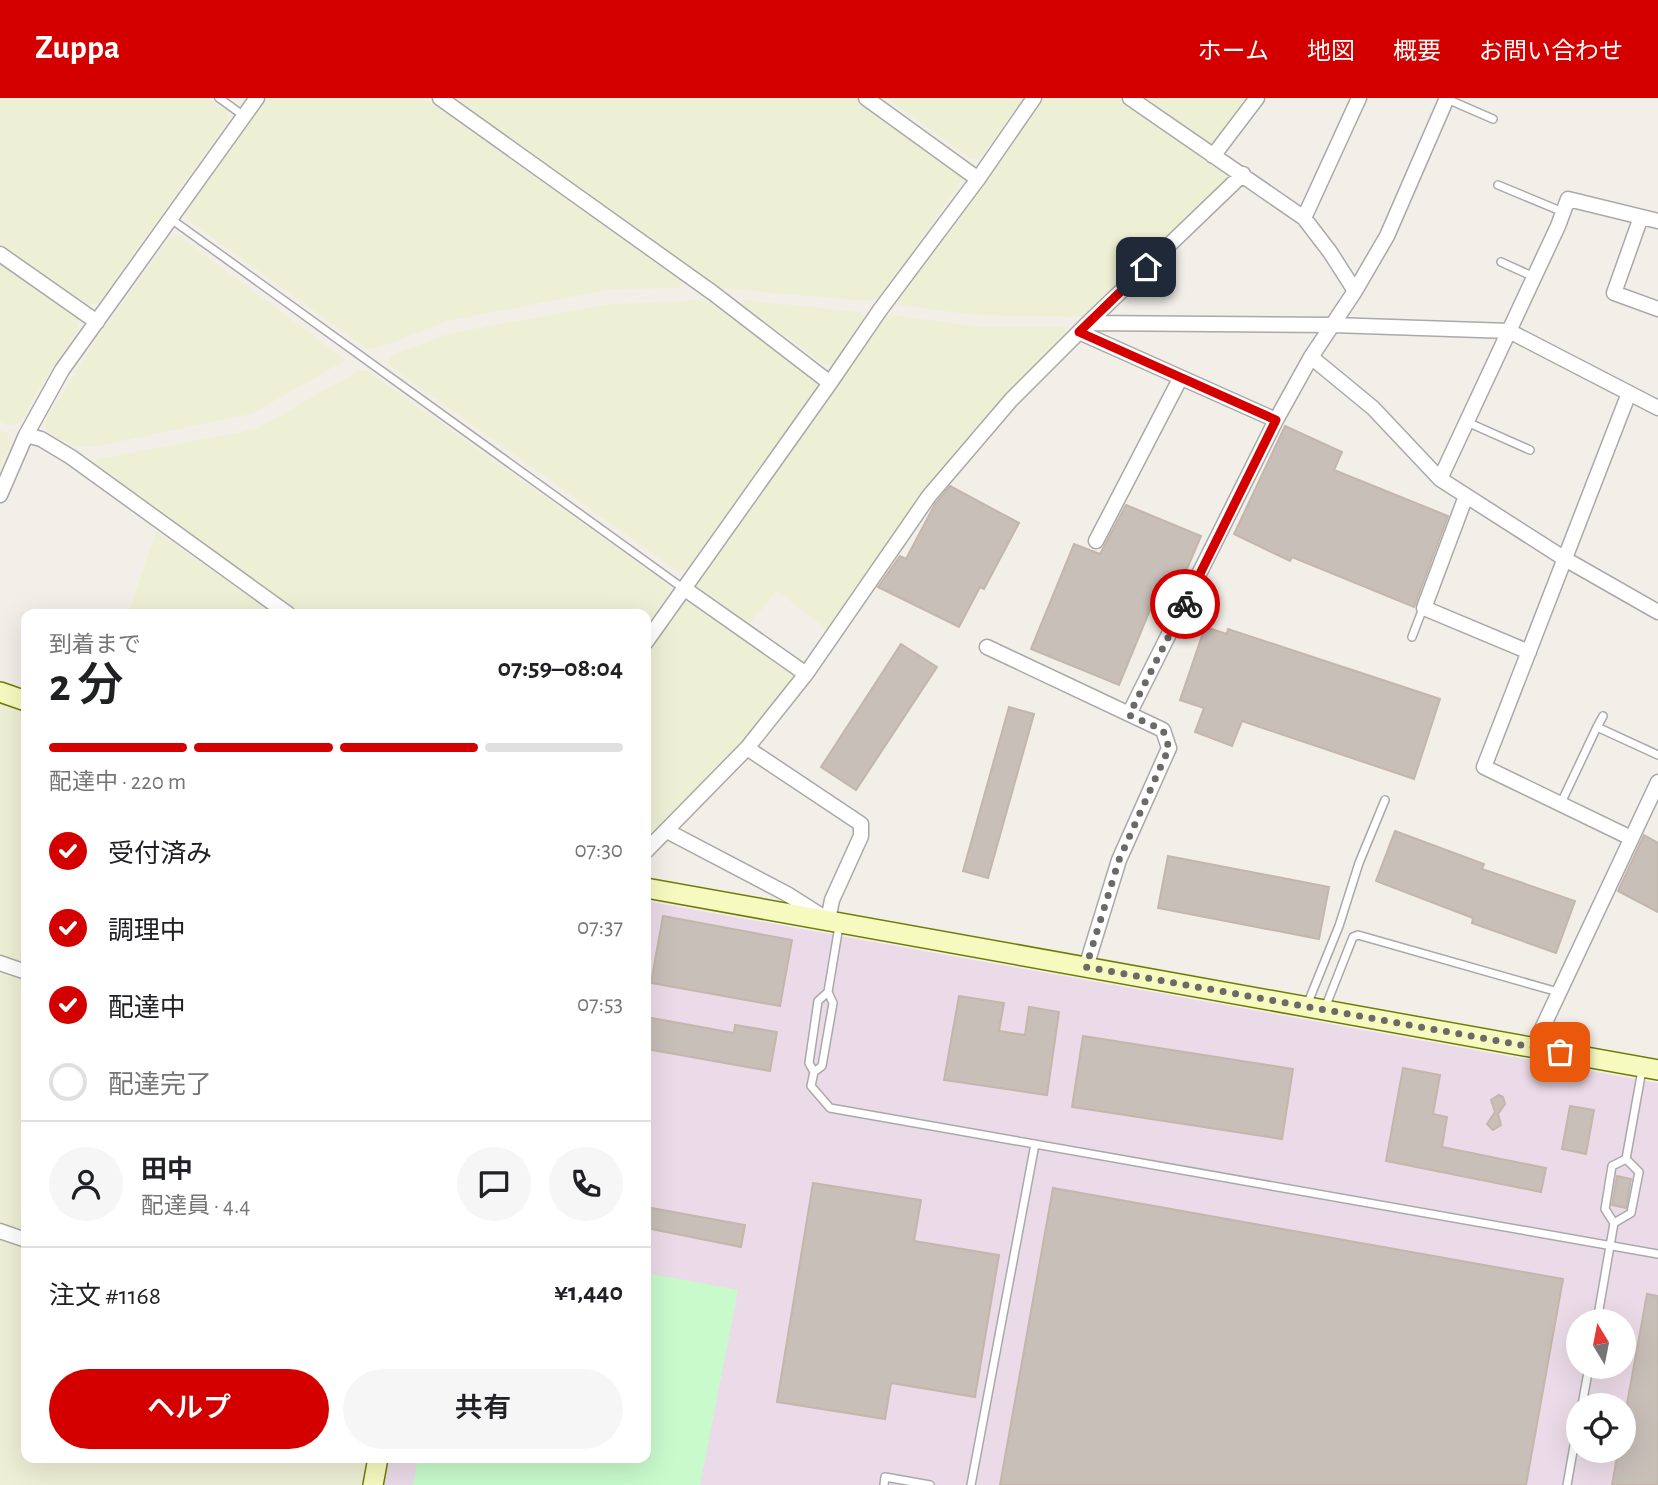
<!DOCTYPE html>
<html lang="ja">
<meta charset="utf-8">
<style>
:root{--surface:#fff;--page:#f6f6f6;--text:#202124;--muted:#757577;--line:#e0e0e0;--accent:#d40000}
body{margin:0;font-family:"Alegreya Sans","Noto Sans JP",sans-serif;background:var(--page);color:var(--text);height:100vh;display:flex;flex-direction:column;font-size:26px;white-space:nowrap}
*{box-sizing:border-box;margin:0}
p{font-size:23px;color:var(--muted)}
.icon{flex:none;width:38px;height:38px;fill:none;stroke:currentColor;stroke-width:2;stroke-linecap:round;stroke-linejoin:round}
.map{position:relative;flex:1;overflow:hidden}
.side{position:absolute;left:21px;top:511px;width:630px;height:854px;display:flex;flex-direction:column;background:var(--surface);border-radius:14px;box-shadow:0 7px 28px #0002}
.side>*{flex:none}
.needle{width:46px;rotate:350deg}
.buttons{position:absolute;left:1566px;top:1211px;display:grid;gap:14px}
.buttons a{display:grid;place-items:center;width:70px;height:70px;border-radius:50%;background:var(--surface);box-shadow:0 7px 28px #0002;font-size:35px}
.pin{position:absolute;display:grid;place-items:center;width:60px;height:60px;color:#fff;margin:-30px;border-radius:14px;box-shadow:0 4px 10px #0006}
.courier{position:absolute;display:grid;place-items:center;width:70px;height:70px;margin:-35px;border:5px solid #d40000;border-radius:50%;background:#fff;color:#222;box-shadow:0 2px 9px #0007}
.headline em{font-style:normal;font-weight:600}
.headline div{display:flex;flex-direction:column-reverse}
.headline{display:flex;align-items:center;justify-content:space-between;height:119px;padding:0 28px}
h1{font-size:46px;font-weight:600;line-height:52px}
.bar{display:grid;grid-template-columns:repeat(4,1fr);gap:10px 7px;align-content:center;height:84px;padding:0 28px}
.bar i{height:9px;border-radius:5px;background:var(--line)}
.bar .current{background:var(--accent)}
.bar p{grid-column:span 4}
.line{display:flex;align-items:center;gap:18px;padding:0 28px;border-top:2px solid var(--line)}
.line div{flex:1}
.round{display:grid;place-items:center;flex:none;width:74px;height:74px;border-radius:37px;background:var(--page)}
ol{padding:0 28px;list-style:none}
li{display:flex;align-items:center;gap:21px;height:77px}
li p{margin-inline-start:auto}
li .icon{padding:7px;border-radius:50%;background:var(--accent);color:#fff;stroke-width:4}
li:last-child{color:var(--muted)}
li i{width:38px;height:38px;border:4px solid var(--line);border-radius:50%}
.button{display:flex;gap:14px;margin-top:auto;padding:14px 28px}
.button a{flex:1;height:80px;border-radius:42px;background:var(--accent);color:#fff;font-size:28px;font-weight:600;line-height:80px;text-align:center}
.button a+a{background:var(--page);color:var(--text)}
header{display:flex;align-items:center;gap:42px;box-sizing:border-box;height:98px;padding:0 35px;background:var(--accent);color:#fff}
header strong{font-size:33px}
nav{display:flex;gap:38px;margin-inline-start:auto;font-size:24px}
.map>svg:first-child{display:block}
.industrial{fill:#ebdbe8;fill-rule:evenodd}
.farmland{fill:#eef0d5}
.park{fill:#c8facc}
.building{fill:#c7bfb8;stroke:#c4b6ab;stroke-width:2}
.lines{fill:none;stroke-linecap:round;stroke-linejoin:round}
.lane-casing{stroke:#a9a9a9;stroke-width:10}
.street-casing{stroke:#a9a9a9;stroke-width:17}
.secondary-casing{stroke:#707d05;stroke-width:22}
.lane{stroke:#fff;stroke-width:7}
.street{stroke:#fff;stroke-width:14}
.secondary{stroke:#f7fabf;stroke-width:19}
.done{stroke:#6b6a68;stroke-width:7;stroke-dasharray:0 12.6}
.route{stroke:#d40000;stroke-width:9}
</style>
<header>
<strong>Zuppa</strong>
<nav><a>ホーム</a><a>地図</a><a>概要</a><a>お問い合わせ</a></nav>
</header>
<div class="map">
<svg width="1658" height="1387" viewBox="0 0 1658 1387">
<rect width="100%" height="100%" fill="#f2efe9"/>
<path class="industrial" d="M646,803L1658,985V1387H381L386,1360H646ZM1578,1223H1624V1269H1578ZM1578,1307H1624V1353H1578Z"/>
<path class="farmland" d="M0,0H208L227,13L228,23L98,206L86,207L0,146Z
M267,0H424L683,183L679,190L607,192L447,223L378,250L367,251L189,123L187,113Z
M451,0H861L962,72L963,80L881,199L865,203L718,190Z
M886,0H1023L982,59L971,61Z
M1039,0H1118L1227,74V86L1083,219L974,217L899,207L897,199Z
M1142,0H1247L1215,44L1204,45Z
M179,138L346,262L251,316L93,349L74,348L47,335L44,324L99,238L169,140Z
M0,165L78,220L79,230L39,290L21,325L11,328L0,324Z
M706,202L816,280L817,288L687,472L677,473L387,266L392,257L451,235L610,206Z
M744,202L861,214L864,220L833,267H825L743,208Z
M891,217L975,228H1065L1066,238L921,399L828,532L777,493L749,527L696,489L695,482L882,220Z
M358,273H368L669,487L670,494L646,528V516H300L92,367L98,361L256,331Z
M0,332L7,335L11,345L0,370Z
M156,433L274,516H128Z
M691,500L792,572L794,580L741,646L646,743V554L683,502Z
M0,604L26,613V865L0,856Z
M0,872L26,881V1133L0,1124Z
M0,1139L26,1148V1360H371L366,1387H0Z"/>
<path class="park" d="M646,1175L738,1192L700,1387H413L418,1360H646Z"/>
<path class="building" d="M1285,328L1342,354L1334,372L1448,418L1414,509L1292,459L1290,463L1234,436Z
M950,388L1019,425L984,491L980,489L959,529L878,489L900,458L906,461L935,406Z
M1126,407L1201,438L1181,485L1164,478L1119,587L1031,551L1074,446L1100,456Z
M1205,529L1227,536L1228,531L1440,601L1414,681L1242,623L1232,648L1195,634L1204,610L1180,602Z
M901,546L937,569L856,692L821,669Z
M1009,609L1034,616L988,780L963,773Z
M1395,733L1484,766L1482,771L1575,803L1556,855L1472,825L1473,820L1376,783Z
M1644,737L1658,745V814L1618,793Z
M1168,758L1329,789L1319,841L1158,810Z
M663,818L792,842L780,908L651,885Z
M959,898L1004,905L999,933L1025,937L1029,909L1059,914L1047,997L944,982Z
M646,919L734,935L735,927L777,934L770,973L646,951Z
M1083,938L1293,971L1282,1041L1072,1009Z
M1403,970L1440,977L1433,1016L1447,1019L1442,1049L1546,1070L1541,1094L1386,1063Z
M1499,997L1503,999L1505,1006L1498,1016L1501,1027L1493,1032L1487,1026L1495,1014L1491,1002Z
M1570,1008L1594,1012L1586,1056L1562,1051Z
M1617,1078L1631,1081L1626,1110L1612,1107Z
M813,1085L921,1102L914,1143L999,1157L975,1299L891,1285L885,1321L777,1304Z
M1053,1090L1563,1181L1526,1387H1000Z
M646,1109L745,1127L741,1149L646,1130Z
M1647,1196L1658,1198V1387H1612L1618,1353H1624V1322Z"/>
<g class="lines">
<g class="lane-casing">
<path id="lane" d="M219,0L244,18
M1447,1L1493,21
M1498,87L1563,114
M171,121L684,491
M1501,164L1534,179
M1467,324L1530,352
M1412,539L1423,510
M1597,629L1603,618
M1561,705L1597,629L1658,657
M828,894L818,903L809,965L814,974L811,988L830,1010L1658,1156
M1307,907L1339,828L1359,765L1385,702
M1325,910L1353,839L1358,837L1558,894
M814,974L822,968L833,905L828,894L839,828
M1626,1061L1642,972
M1614,1125L1631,1115L1639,1074L1626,1061
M1597,1223L1614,1125L1605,1111L1612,1068L1626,1061
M1582,1307L1589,1269
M884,1387L885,1379L930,1387
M971,1387L1035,1046
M1567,1387L1578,1325"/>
</g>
<g class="street-casing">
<path id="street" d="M440,0L713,195L830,285
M866,0L978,81
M1130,0L1304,120L1330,154L1355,193
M1213,58L1257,0
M1641,119L1614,195L1658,211
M1304,120L1359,0
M0,156L97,224
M1088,225L1333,227L1509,233L1658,310
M1079,234L1276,322
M1311,259L1373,310L1440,381L1565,461L1658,514
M1629,295L1484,669L1631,740
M26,337L41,341L71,359L288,516
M1440,381L1558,128L1568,101L1658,123
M0,397L26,337L62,272L257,0
M1466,398L1424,510L1529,554
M1096,443L1180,281
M646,544L830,285L880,212L978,81L1034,0
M987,549L1163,632L1169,650L1119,762L1086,869
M806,576L929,398L1011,302L1088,225L1243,76
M1129,616L1276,322L1311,259L1355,193L1387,138L1447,0
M667,733L787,796L828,822L832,802L861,738V726L747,650
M646,753L747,650L806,576L685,491
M0,865L26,874
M1533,950L1658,684
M0,1133L26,1142"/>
</g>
<g class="secondary-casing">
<path id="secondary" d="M0,594L26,603
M646,790L1658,972
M373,1387L378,1360"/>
</g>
<use href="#lane" class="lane"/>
<use href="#street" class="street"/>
<use href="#secondary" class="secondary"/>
</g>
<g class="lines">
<path class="done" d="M1185,506L1129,617L1163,632L1169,650L1119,762L1086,869L1560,954"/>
<path class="route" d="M1146,169L1079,234L1276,322L1185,506"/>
</g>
</svg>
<div class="buttons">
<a><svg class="needle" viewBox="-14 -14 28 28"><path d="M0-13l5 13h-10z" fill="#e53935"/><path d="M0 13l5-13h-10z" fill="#757577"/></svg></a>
<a><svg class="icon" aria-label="locate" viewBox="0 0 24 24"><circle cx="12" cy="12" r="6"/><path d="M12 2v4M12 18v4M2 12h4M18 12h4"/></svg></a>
</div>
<div class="pin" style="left:1560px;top:954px;background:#ea580c"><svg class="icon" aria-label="bag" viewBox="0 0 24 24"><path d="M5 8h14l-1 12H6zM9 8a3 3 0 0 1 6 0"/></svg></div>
<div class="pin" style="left:1146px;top:169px;background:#1f2937"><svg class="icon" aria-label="home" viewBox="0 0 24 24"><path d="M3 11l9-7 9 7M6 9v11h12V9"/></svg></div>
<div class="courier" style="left:1185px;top:506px"><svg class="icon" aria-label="bike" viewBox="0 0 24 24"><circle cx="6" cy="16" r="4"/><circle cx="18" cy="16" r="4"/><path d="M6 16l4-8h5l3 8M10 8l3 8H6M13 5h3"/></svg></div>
<section class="side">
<div class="headline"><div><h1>2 分</h1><p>到着まで</p></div><em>07:59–08:04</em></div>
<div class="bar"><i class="current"></i><i class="current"></i><i class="current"></i><i></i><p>配達中 · 220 m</p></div>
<ol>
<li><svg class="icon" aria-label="check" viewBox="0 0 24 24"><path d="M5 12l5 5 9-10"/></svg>受付済み<p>07:30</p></li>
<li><svg class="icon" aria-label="check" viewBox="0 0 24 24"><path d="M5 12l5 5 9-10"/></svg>調理中<p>07:37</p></li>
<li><svg class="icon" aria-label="check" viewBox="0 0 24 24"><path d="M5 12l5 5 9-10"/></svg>配達中<p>07:53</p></li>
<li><i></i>配達完了</li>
</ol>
<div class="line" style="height:126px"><a class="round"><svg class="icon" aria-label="person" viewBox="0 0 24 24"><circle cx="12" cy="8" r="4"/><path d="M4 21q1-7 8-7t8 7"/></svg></a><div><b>田中</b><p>配達員 · 4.4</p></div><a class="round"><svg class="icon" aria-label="chat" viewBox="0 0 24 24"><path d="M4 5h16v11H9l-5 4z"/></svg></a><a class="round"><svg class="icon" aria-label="phone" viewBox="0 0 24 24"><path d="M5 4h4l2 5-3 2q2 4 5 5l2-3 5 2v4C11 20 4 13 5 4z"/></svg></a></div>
<div class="line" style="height:91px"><div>注文 #1168</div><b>¥1,440</b></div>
<div class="button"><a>ヘルプ</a><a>共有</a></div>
</section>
</div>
